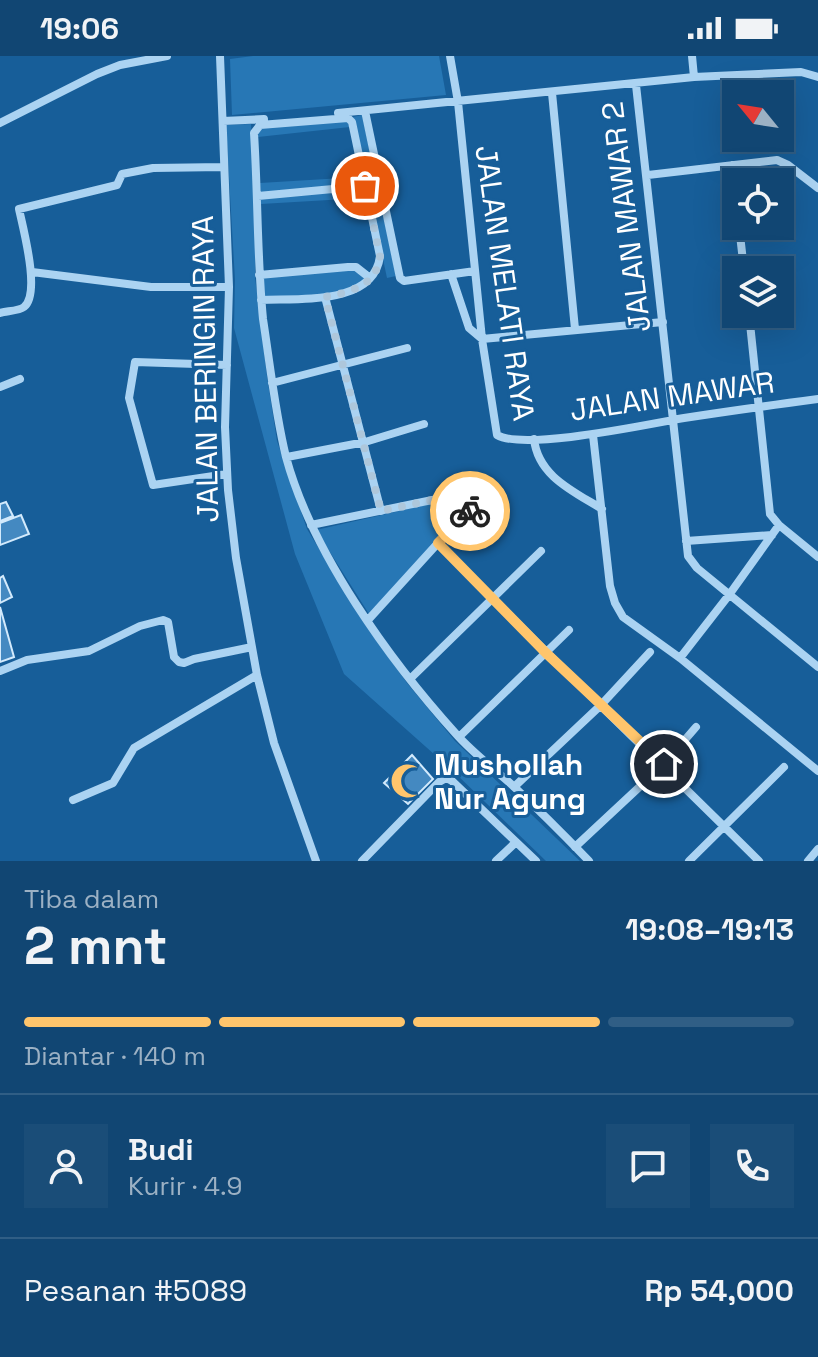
<!DOCTYPE html>
<html lang="id">
<meta charset="utf-8">
<style>
:root{--surface:#114673;--page:#1a4d78;--text:#f1f3f6;--muted:#9cb1c4;--line:#305e85;--accent:#ffc56c}
body{margin:0;font-family:"Space Grotesk",sans-serif;background:var(--page);color:var(--text);height:100vh;display:flex;flex-direction:column;font-size:30px;white-space:nowrap}
*{box-sizing:border-box;margin:0}
p{font-size:26px;color:var(--muted)}
.icon{flex:none;width:44px;height:44px;fill:none;stroke:currentColor;stroke-width:2;stroke-linecap:round;stroke-linejoin:round}
.map{position:relative;height:805px;overflow:hidden}
.sheet{display:flex;flex-direction:column;background:var(--surface);flex:1}
.sheet>*{flex:none}
.needle{width:52px;rotate:300deg}
.buttons{position:absolute;left:722px;top:24px;display:grid;gap:16px}
.buttons a{display:grid;place-items:center;width:72px;height:72px;border-radius:0px;background:var(--surface);box-shadow:0 8px 32px #0002,0 0 0 2px var(--line);font-size:40px}
.pin{position:absolute;display:grid;place-items:center;width:68px;height:68px;color:#fff;margin:-34px;border:4px solid #fff;border-radius:50%;box-shadow:0 2px 8px #0007}
.courier{position:absolute;display:grid;place-items:center;width:80px;height:80px;margin:-40px;border:6px solid #ffc56c;border-radius:50%;background:#fff;color:#222;box-shadow:0 2px 10px #0007}
.overview em{font-style:normal;font-weight:800}
.overview div{display:flex;flex-direction:column-reverse}
.overview{display:flex;align-items:center;justify-content:space-between;height:136px;padding:0 24px}
h1{font-size:52px;font-weight:800;line-height:60px}
.bar{display:grid;grid-template-columns:repeat(4,1fr);gap:12px 8px;align-content:center;height:96px;padding:0 24px}
.bar i{height:10px;border-radius:6px;background:var(--line)}
.bar .on{background:var(--accent)}
.bar p{grid-column:span 4}
.line{display:flex;align-items:center;gap:20px;padding:0 24px;border-top:2px solid var(--line)}
.line div{flex:1}
.round{display:grid;place-items:center;flex:none;width:84px;height:84px;border-radius:0px;background:var(--page)}
.status{display:flex;justify-content:space-between;align-items:center;height:56px;padding:0 40px;background:var(--surface);direction:ltr}
.status svg{height:22px;fill:currentColor}
.map>svg:first-child{display:block}
.green{fill:#2777b5}
.building{fill:#4489c1;stroke:#d3eafc;stroke-width:2}
.lines{fill:none;stroke-linecap:round;stroke-linejoin:round}
.minor{stroke:#abd3f2;stroke-width:8}
.done{stroke:#aec7db;stroke-width:8;stroke-dasharray:0 14.4}
.route{stroke:#ffc56c;stroke-width:10}
.labels{text-anchor:middle;dominant-baseline:central;stroke-width:6;stroke-linejoin:round;paint-order:stroke}
.street-label{font-size:30px;fill:#fff;stroke:#175e99}
.poi-label{font-size:30px;font-weight:bold;fill:#fff;stroke:#175e99;text-anchor:start}
</style>
<div class="status"><b>19:06</b><svg viewBox="0 0 49 12"><path d="M0 12V9h3v3zM5 12V6h3v6zM10 12V3h3v9zM15 12V0h3v12zM26 1h20v11H26zM47 4h2v5h-2z"/></svg></div>
<div class="map">
<svg width="818" height="805" viewBox="0 0 818 805">
<rect width="100%" height="100%" fill="#175e99"/>
<path class="green" d="M253,0H439L446,39L232,59L230,3Z
M362,59L396,220L387,222L353,61Z
M346,63L350,71L258,81L259,71Z
M251,68L255,140V221L267,320L277,385L307,473L364,567L407,627L455,685L580,805H546L453,715L344,618L295,498L234,272L235,224L226,69Z
M359,121L363,142L261,148L260,127Z
M355,212L368,222C344,246 294,241 262,242L260,221Z
M474,438L477,444L369,558L316,474Z"/>
<path class="building" d="M6,446L13,460L0,465V448Z
M21,459L29,478L0,489V467Z
M3,520L12,541L0,547V522Z
M0,551L14,601L0,606Z
M412,699L433,723L408,748L384,727Z"/>
<g class="lines">
<path class="minor" d="M220,0L229,231L225,371L228,434L236,502L257,619L274,687L316,805
M450,0L458,46L482,283L497,379C524,395 649,368 684,362C729,355 773,349 818,343
M692,0L694,21
M636,29L688,500L697,512L818,611
M552,37L575,273
M365,55L400,222L404,225L475,215
M338,57L694,21L801,16L818,21
M223,65L264,63
M0,67L97,18L120,9L167,0
M732,109L736,144
M648,119L777,104L788,109L818,132
M258,140L365,130
M739,170L744,214
M32,216L151,231H229
M451,218L469,272L482,283L663,266
M259,219L348,211H356L370,222
M325,241L381,455
M261,244C298,242 374,250 380,200L352,66L348,62L260,69L254,77C258,139 257,201 263,263C270,308 275,356 286,401C312,497 390,605 457,679C473,697 493,712 511,728C538,753 564,779 589,805
M0,257C6,255 19,255 24,251C41,238 23,172 19,153L117,129L122,118L153,112L223,111
M749,258L770,458L779,469L818,501
M227,309L135,306L129,342L153,429L227,418
M272,327L407,292
M0,331L20,323
M593,379L610,530L615,547L623,561L680,602L818,715
M534,383C538,420 573,435 602,453
M287,401L365,386L424,368
M311,469L471,436L479,438L480,445L438,487L368,564
M686,485L772,479
M438,487C543,595 652,699 759,805
M680,602L729,539L779,469
M0,615L27,604L89,595L140,570L163,564L168,566L174,601L179,606L184,607L194,603L252,591
M410,623L541,495
M459,681L569,574
M514,731L601,649L650,596
M73,744L113,727L134,692L257,619
M575,791L664,708L696,671
M362,805L439,726L446,722L452,725L536,805
M496,805L515,787
M689,805L784,711
M808,805L818,793"/>
</g>
<g class="lines">
<path class="done" d="M365,130L380,200C377,230 350,236 325,241L381,455L475,435L481,441L470,455"/>
<path class="route" d="M470,455L438,487L546,597L664,708"/>
</g>
<defs>
<g id="mosque-bare" transform="scale(2.76)"><path d="M3.5-4.9A6 6 0 1 0 3.5 4.9A5 5 0 1 1 3.5-4.9Z" fill="#ffc56c" stroke="#175e99" stroke-width="2.5" paint-order="stroke"/></g>
</defs>
<g fill-rule="evenodd">
<use href="#mosque-bare" x="408" y="725"/>
</g>
<g class="labels">
<g class="street-label">
<text transform="translate(626 161) rotate(-97)">JALAN MAWAR 2</text>
<text transform="translate(505 227) rotate(82)">JALAN MELATI RAYA</text>
<text transform="translate(205 313) rotate(-91)">JALAN BERINGIN RAYA</text>
<text transform="translate(672 340) rotate(-8)">JALAN MAWAR</text>
</g>
<g class="poi-label">
<text x="434" y="708">Mushollah<tspan x="434" dy="34">Nur Agung</tspan></text>
</g>
</g>
</svg>
<div class="buttons">
<a><svg class="needle" viewBox="-14 -14 28 28"><path d="M0-13l5 13h-10z" fill="#e53935"/><path d="M0 13l5-13h-10z" fill="#9cb1c4"/></svg></a>
<a><svg class="icon" aria-label="locate" viewBox="0 0 24 24"><circle cx="12" cy="12" r="6"/><path d="M12 2v4M12 18v4M2 12h4M18 12h4"/></svg></a>
<a><svg class="icon" aria-label="layers" viewBox="0 0 24 24"><path d="M12 4l9 5-9 5-9-5zM3 14l9 5 9-5"/></svg></a>
</div>
<div class="pin" style="left:365px;top:130px;background:#ea580c"><svg class="icon" aria-label="bag" viewBox="0 0 24 24"><path d="M5 8h14l-1 12H6zM9 8a3 3 0 0 1 6 0"/></svg></div>
<div class="pin" style="left:664px;top:708px;background:#1f2937"><svg class="icon" aria-label="home" viewBox="0 0 24 24"><path d="M3 11l9-7 9 7M6 9v11h12V9"/></svg></div>
<div class="courier" style="left:470px;top:455px"><svg class="icon" aria-label="bike" viewBox="0 0 24 24"><circle cx="6" cy="16" r="4"/><circle cx="18" cy="16" r="4"/><path d="M6 16l4-8h5l3 8M10 8l3 8H6M13 5h3"/></svg></div>
</div>
<section class="sheet">
<div class="overview"><div><h1>2 mnt</h1><p>Tiba dalam</p></div><em>19:08–19:13</em></div>
<div class="bar"><i class="on"></i><i class="on"></i><i class="on"></i><i></i><p>Diantar · 140 m</p></div>
<div class="line" style="height:144px"><a class="round"><svg class="icon" aria-label="person" viewBox="0 0 24 24"><circle cx="12" cy="8" r="4"/><path d="M4 21q1-7 8-7t8 7"/></svg></a><div><b>Budi</b><p>Kurir · 4.9</p></div><a class="round"><svg class="icon" aria-label="chat" viewBox="0 0 24 24"><path d="M4 5h16v11H9l-5 4z"/></svg></a><a class="round"><svg class="icon" aria-label="phone" viewBox="0 0 24 24"><path d="M5 4h4l2 5-3 2q2 4 5 5l2-3 5 2v4C11 20 4 13 5 4z"/></svg></a></div>
<div class="line" style="height:104px"><div>Pesanan #5089</div><b>Rp 54,000</b></div>
</section>
